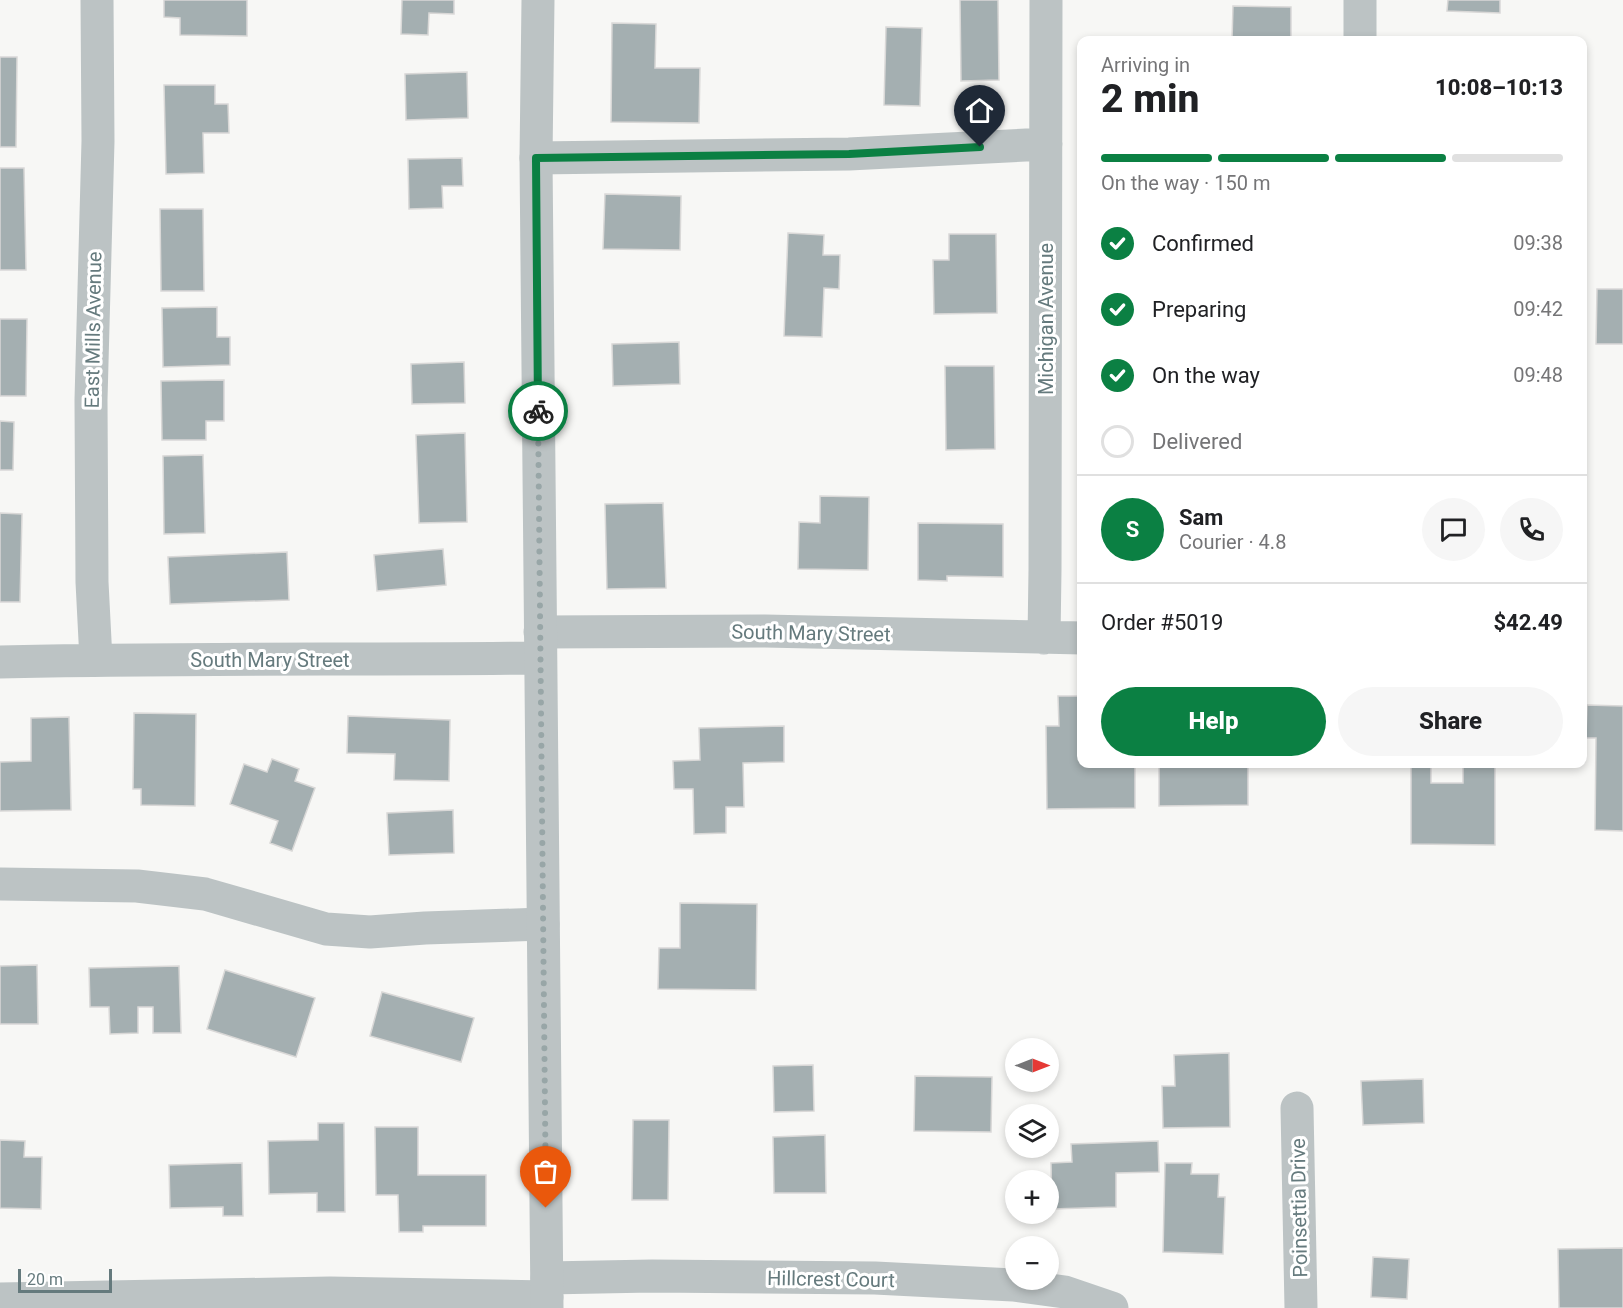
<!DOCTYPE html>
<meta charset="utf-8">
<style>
:root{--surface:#fff;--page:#f6f6f6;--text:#202124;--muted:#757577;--line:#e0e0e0;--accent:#0b8043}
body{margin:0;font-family:Roboto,sans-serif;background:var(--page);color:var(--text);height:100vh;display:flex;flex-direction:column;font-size:22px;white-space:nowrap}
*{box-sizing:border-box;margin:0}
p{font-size:20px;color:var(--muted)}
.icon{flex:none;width:33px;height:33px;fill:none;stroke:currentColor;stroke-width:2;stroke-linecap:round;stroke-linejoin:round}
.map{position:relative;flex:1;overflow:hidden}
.sheet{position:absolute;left:1077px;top:36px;width:510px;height:732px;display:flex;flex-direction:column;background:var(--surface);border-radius:12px;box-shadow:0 3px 9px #0003}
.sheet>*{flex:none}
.needle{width:39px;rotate:90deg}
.controls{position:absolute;left:1005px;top:1038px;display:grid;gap:12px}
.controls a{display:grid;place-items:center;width:54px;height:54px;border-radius:50%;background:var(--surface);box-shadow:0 3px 9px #0003;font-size:30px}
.scale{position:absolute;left:18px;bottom:15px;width:94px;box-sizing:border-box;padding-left:6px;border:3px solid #657a7d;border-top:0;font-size:16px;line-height:21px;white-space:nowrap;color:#657a7d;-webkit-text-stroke:4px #fff;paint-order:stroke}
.pin{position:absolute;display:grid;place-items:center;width:51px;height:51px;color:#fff;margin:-62px -26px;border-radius:50% 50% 50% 0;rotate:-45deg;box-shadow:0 0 6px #0007}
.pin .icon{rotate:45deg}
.courier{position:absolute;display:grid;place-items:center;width:60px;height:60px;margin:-30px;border:4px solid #0b8043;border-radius:50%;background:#fff;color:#222;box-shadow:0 2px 8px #0007}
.overview em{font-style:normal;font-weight:800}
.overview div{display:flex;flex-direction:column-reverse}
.overview{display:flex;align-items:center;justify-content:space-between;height:102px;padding:0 24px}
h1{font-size:39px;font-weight:800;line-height:45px}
.bar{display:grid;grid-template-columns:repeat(4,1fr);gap:9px 6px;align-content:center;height:72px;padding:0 24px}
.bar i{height:8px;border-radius:4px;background:var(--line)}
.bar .on{background:var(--accent)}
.bar p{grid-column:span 4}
.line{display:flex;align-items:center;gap:15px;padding:0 24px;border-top:2px solid var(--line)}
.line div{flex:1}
.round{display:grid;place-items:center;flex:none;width:63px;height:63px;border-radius:32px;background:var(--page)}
ol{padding:0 24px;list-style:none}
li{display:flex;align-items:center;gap:18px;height:66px}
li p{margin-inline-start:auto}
li .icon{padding:6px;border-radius:50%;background:var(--accent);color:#fff;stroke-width:4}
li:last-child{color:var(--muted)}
li i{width:33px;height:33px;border:3px solid var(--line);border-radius:50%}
.action{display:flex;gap:12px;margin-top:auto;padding:12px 24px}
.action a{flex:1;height:69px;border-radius:36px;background:var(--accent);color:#fff;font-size:24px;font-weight:800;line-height:69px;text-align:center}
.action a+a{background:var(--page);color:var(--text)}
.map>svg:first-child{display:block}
.building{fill:#a4afb1;stroke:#d9d8d7;stroke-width:1.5}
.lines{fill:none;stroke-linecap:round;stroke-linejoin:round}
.minor{stroke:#bcc3c4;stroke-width:33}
.tertiary{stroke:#bcc3c4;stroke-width:33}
.done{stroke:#98a6a7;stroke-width:6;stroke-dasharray:0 10.8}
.route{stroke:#0b8043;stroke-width:8}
.labels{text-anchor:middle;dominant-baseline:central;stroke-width:6;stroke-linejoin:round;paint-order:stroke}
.street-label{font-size:20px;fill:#657a7d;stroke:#fff}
</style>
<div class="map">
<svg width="1623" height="1308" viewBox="0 0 1623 1308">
<rect width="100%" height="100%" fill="#f7f7f5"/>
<path class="building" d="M164,0H247V36L180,35V18L164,17Z
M402,0H454V14L429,13L428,35L401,34Z
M960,0H998L999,80L961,81Z
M1448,0H1500V13L1447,11Z
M1233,6L1291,7V40H1232Z
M612,23L656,24L655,68H700L699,123L611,122Z
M886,27L922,28L920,106L884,105Z
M0,57H17L16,147H0Z
M467,72L468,118L406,120L405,74Z
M164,85H215V104H228L229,133H203L204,173L166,174Z
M462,158L463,186H442L443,208L409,209L408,159Z
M0,168H24L26,270H0Z
M605,194L681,196L680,250L603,249Z
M160,209H203L204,291H161Z
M788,233L824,235L823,255H840L839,289L824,288L822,337L784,336Z
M949,234H996L997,313L934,314L933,260H949Z
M1597,289H1623V344H1596Z
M217,307V337H230V365L163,367L162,308Z
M0,319H27L26,396H0Z
M679,342L680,384L613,386L612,344Z
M464,362L465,403L412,404L411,364Z
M945,366H994L995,449L946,450Z
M224,380V421H206V440H162L161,381Z
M0,421L14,422L13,470H0Z
M465,433L467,522L419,523L416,435Z
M203,455L205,533L164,534L163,456Z
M820,496L869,497L868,570L798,569L799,522L820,523Z
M663,503L666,588L607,589L605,504Z
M0,513L22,514L20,602H0Z
M918,523L1003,524V577L947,576V581L918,580Z
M443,549L446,585L377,591L374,555Z
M287,552L289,600L170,604L168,557Z
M1058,696H1082V764H1135V808L1047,809L1046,726H1059Z
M1587,705L1623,706V831L1595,830L1596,738H1586Z
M134,713L196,714L195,806L141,805V789H133Z
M348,716L450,720L449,781L394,780L395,754L347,753Z
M69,717L71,810L0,811V762L31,761V718Z
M784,726V762L743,763L744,807H726V833L694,834L693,789H674L673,761L700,760L699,728Z
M272,759L299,769L295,781L315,788L292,851L270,843L278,821L230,804L244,764L267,772Z
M1159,764H1248V805L1159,806Z
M1411,764H1431V783H1463V764H1495V845L1411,844Z
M453,810L454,853L389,855L387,813Z
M680,903L757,904L756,990L658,989L659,948H680Z
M37,965L38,1024H0V966Z
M179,966L181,1033H153V1007H138V1033L110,1034L109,1007H90L89,968Z
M225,970L315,998L296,1057L207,1029Z
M382,992L474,1018L461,1062L370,1036Z
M1229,1053L1230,1127L1163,1128L1162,1086H1175L1174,1055Z
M813,1065L814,1111L774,1112L773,1066Z
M915,1076L992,1077L991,1132L914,1131Z
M1423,1079L1424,1123L1363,1125L1361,1081Z
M633,1120H669L668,1200H632Z
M318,1123H344L345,1212H317V1193L269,1194L268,1141L318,1140Z
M375,1127H418V1175H486V1226H423V1232H399L398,1195H376Z
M825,1135L826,1193H774L773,1137Z
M0,1140L25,1141L24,1157H42L41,1209L0,1208Z
M1158,1141L1159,1172L1116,1173V1207L1052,1209L1051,1163L1072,1162L1071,1144Z
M242,1163L243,1216H223V1207L170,1208L169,1165Z
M1165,1163H1192L1191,1174H1219L1218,1197H1225L1223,1254L1163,1252Z
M1623,1248V1308H1559L1558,1249Z
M1373,1257L1409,1259L1407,1299L1371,1297Z"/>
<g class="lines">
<path class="minor" d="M1360,0V40
M536,158L849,154L1046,144
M540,632L765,631L1082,638
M1044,638L1045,570L1046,0
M96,660L92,582L91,400L98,141L97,0
M0,662C180,658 360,660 540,658
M0,884L137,886L205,894L326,929L370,932L425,928L543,924
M1297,1108L1301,1308
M547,1278L652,1276L875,1278L1013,1285L1065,1292L1112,1308
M0,1299L330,1293L547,1297"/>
<path class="tertiary" d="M538,0L536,158L547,1308"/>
</g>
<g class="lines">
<path class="done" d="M538,411L546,1208"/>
<path class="route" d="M538,411L536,158L849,154L980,147"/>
</g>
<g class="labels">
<g class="street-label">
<text transform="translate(1046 319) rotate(-90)">Michigan Avenue</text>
<text transform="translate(93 330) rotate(-89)">East Mills Avenue</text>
<text transform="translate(811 633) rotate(1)">South Mary Street</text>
<text x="270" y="660">South Mary Street</text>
<text transform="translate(1299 1208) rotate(-91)">Poinsettia Drive</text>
<text transform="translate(831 1279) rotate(1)">Hillcrest Court</text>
</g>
</g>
</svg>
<div class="controls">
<a><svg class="needle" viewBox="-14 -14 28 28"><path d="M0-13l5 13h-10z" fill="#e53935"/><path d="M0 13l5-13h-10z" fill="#757577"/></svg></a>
<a><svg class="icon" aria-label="layers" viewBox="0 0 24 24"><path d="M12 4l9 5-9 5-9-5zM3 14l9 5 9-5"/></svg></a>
<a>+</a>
<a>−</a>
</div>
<div class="scale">20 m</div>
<div class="pin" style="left:546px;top:1208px;background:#ea580c"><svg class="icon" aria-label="bag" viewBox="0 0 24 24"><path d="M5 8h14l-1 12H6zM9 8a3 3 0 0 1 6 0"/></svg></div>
<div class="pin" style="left:980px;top:147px;background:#1f2937"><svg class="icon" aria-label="home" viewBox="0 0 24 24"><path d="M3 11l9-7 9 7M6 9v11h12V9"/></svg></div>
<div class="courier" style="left:538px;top:411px"><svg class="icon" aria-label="bike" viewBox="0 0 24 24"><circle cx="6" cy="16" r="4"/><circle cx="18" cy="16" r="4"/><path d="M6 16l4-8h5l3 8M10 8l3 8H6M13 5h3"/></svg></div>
<section class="sheet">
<div class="overview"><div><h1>2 min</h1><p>Arriving in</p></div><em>10:08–10:13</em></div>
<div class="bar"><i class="on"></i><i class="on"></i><i class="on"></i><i></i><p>On the way · 150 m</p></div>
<ol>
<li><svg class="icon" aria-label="check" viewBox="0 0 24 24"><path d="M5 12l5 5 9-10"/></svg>Confirmed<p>09:38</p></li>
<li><svg class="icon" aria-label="check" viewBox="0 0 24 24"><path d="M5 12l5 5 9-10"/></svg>Preparing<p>09:42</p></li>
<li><svg class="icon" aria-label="check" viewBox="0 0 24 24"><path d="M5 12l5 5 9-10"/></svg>On the way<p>09:48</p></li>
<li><i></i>Delivered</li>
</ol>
<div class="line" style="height:108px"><b class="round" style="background:var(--accent);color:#fff">S</b><div><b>Sam</b><p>Courier · 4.8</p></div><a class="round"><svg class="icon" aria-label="chat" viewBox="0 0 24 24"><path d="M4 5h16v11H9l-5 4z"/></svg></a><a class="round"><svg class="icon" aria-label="phone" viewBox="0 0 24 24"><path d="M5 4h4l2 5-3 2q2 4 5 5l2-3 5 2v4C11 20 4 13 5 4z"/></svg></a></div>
<div class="line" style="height:78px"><div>Order #5019</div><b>$42.49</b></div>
<div class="action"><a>Help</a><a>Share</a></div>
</section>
</div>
